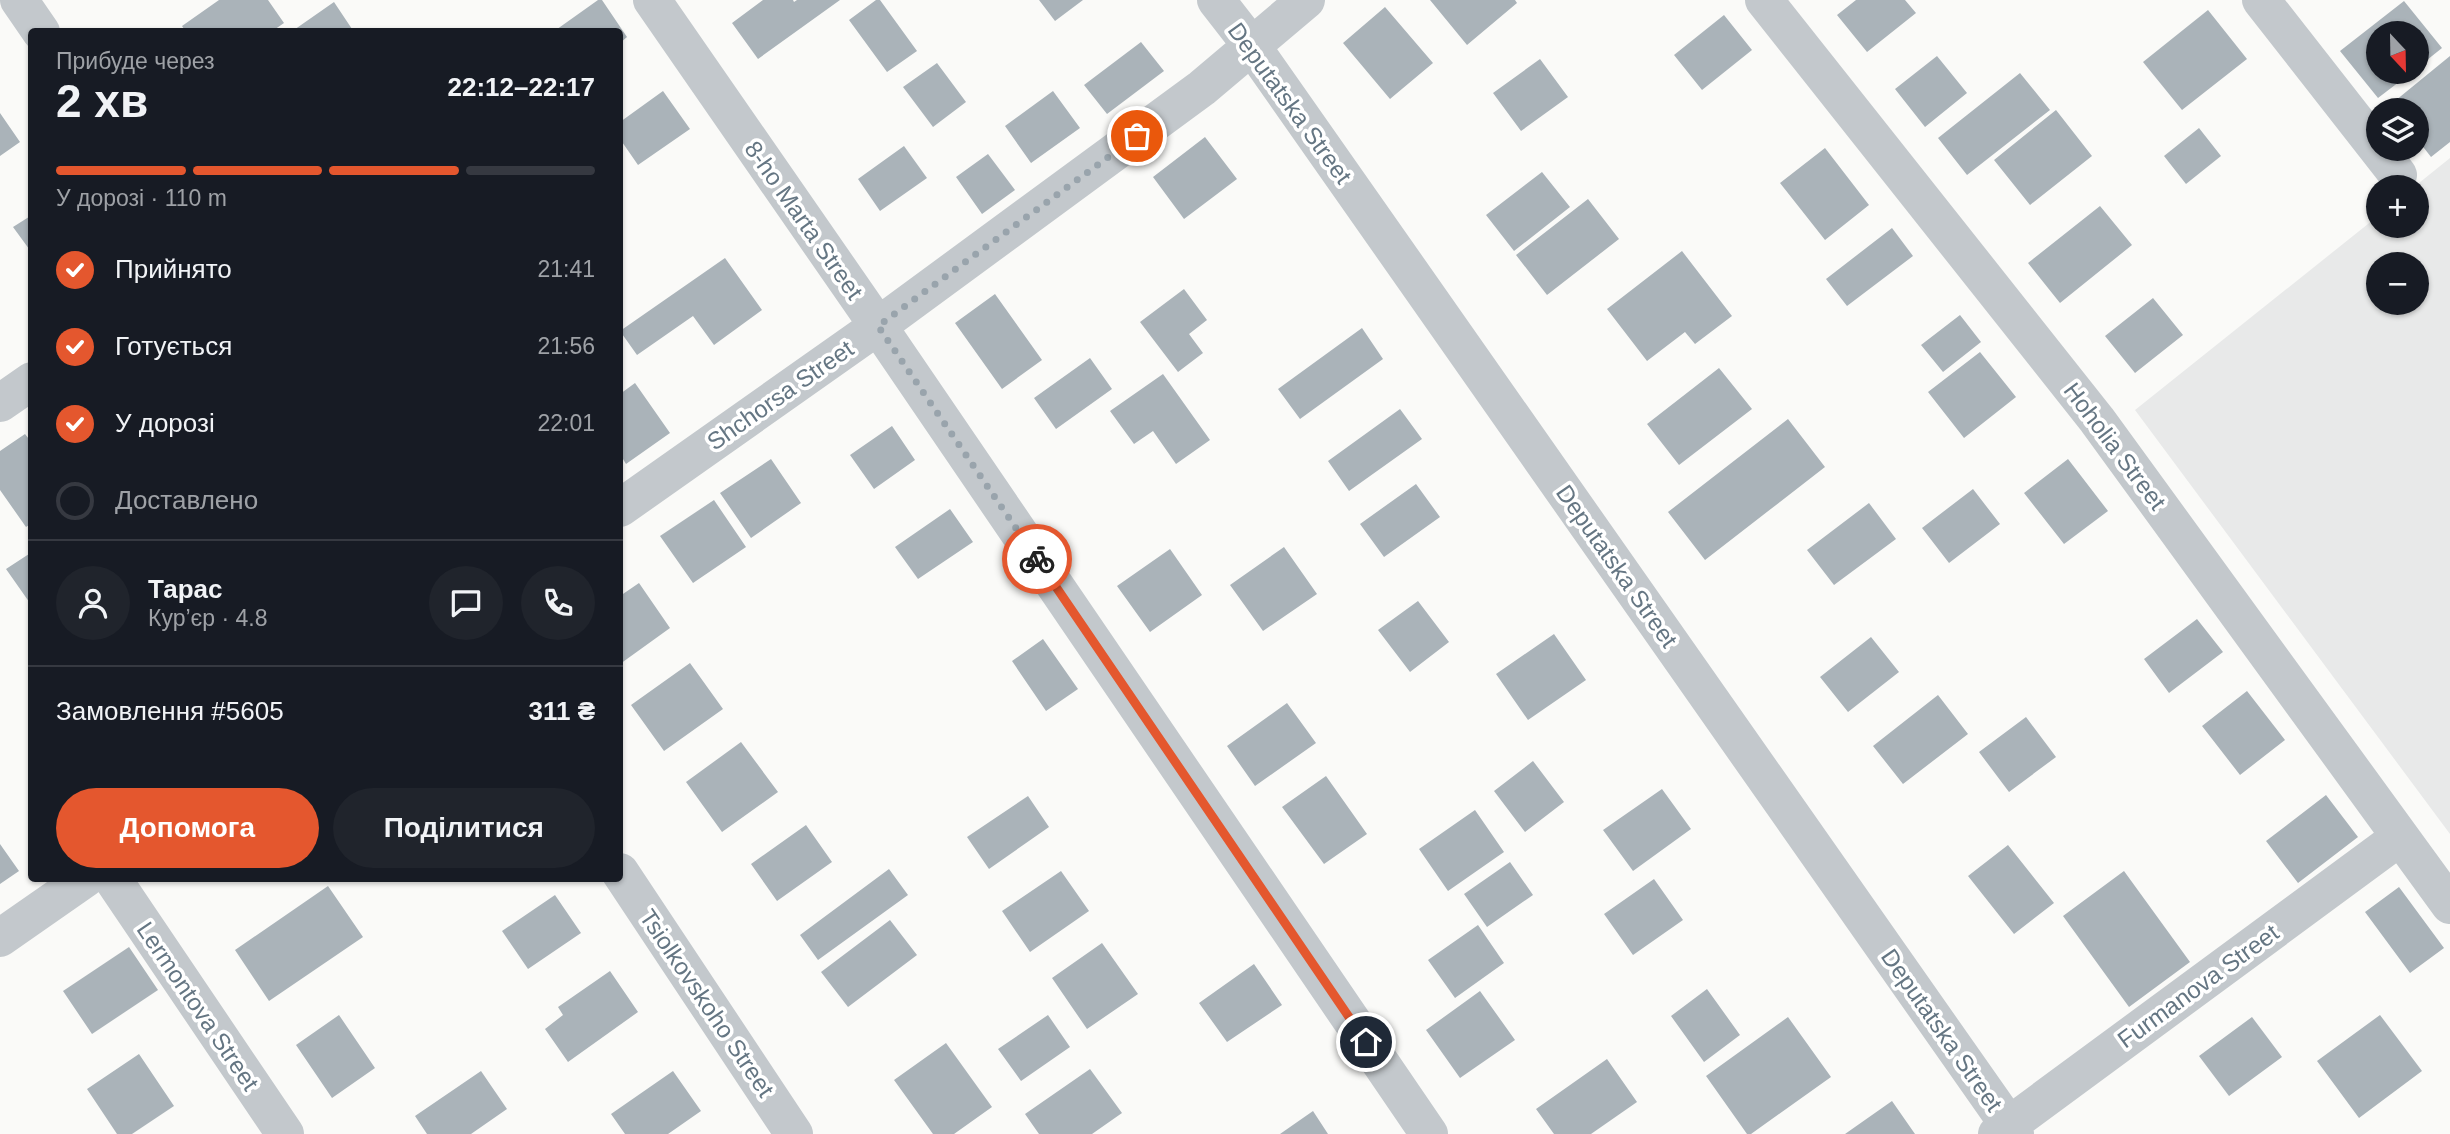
<!DOCTYPE html>
<html lang="uk">
<meta charset="utf-8">
<style>
:root{--surface:#171b24;--page:#20242c;--text:#f1f3f6;--muted:#9ea1a6;--line:#363941;--accent:#e4572e}
body{margin:0;font-family:Arial,sans-serif;background:var(--page);color:var(--text);height:100vh;display:flex;flex-direction:column;font-size:26px;white-space:nowrap}
*{box-sizing:border-box;margin:0}
p{font-size:23px;color:var(--muted)}
.icon{flex:none;width:38px;height:38px;fill:none;stroke:currentColor;stroke-width:2;stroke-linecap:round;stroke-linejoin:round}
.map{position:relative;flex:1;overflow:hidden}
.drawer{position:absolute;left:28px;top:28px;width:595px;height:854px;display:flex;flex-direction:column;background:var(--surface);border-radius:7px;box-shadow:0 2px 5px #0004}
.drawer>*{flex:none}
.needle{width:46px;rotate:158deg}
.fabs{position:absolute;left:2366px;top:21px;display:grid;gap:14px}
.fabs a{display:grid;place-items:center;width:63px;height:63px;border-radius:50%;background:var(--surface);box-shadow:0 2px 5px #0004;font-size:35px}
.pin{position:absolute;display:grid;place-items:center;width:60px;height:60px;color:#fff;margin:-30px;border:4px solid #fff;border-radius:50%;box-shadow:0 2px 7px #0007}
.courier{position:absolute;display:grid;place-items:center;width:70px;height:70px;margin:-35px;border:5px solid #e4572e;border-radius:50%;background:#fff;color:#222;box-shadow:0 2px 9px #0007}
.headline em{font-style:normal;font-weight:700}
.headline div{display:flex;flex-direction:column-reverse}
.headline{display:flex;align-items:center;justify-content:space-between;height:119px;padding:0 28px}
h1{font-size:46px;font-weight:700;line-height:52px}
.bar{display:grid;grid-template-columns:repeat(4,1fr);gap:10px 7px;align-content:center;height:84px;padding:0 28px}
.bar i{height:9px;border-radius:5px;background:var(--line)}
.bar .selected{background:var(--accent)}
.bar p{grid-column:span 4}
.line{display:flex;align-items:center;gap:18px;padding:0 28px;border-top:2px solid var(--line)}
.line div{flex:1}
.round{display:grid;place-items:center;flex:none;width:74px;height:74px;border-radius:37px;background:var(--page)}
ol{padding:0 28px;list-style:none}
li{display:flex;align-items:center;gap:21px;height:77px}
li p{margin-inline-start:auto}
li .icon{padding:7px;border-radius:50%;background:var(--accent);color:#fff;stroke-width:4}
li:last-child{color:var(--muted)}
li i{width:38px;height:38px;border:4px solid var(--line);border-radius:50%}
.cta{display:flex;gap:14px;margin-top:auto;padding:14px 28px}
.cta a{flex:1;height:80px;border-radius:42px;background:var(--accent);color:#fff;font-size:28px;font-weight:700;line-height:80px;text-align:center}
.cta a+a{background:var(--page);color:var(--text)}
.map>svg:first-child{display:block}
.built{fill:#e8e9e9;fill-rule:evenodd}
.building{fill:#aab3b9}
.lines{fill:none;stroke-linecap:round;stroke-linejoin:round}
.minor{stroke:#c3c8cc;stroke-width:38}
.done{stroke:#99a4ac;stroke-width:7;stroke-dasharray:0 12.6}
.route{stroke:#e4572e;stroke-width:9}
.labels{text-anchor:middle;dominant-baseline:central;stroke-width:7;stroke-linejoin:round;paint-order:stroke}
.street-label{font-size:24px;fill:#657683;stroke:#fff}
</style>
<div class="map">
<svg width="2450" height="1134" viewBox="0 0 2450 1134">
<rect width="100%" height="100%" fill="#fafaf8"/>
<path class="built" d="M2450,158V834L2135,410L2378,216V226H2417V187H2414ZM2378,264H2417V303H2378Z"/>
<path class="building" d="M219,0H268L284,23L271,32H186L182,26Z
M598,0H602L627,37L620,43V32H553Z
M763,0H793L794,2L797,0H840L758,59L732,23Z
M876,0H880L917,51L887,72L849,20Z
M1039,0H1083L1055,21Z
M1430,0H1515L1517,3L1467,45Z
M1856,0H1905L1916,13L1867,52L1837,15Z
M2404,1L2442,48L2417,68V33H2378V72H2412L2378,98L2340,51Z
M334,2L354,32H291Z
M1385,7L1433,63L1390,99L1343,43Z
M2208,10L2247,59L2182,110L2143,62Z
M1724,15L1752,50L1702,90L1674,55Z
M1141,42L1164,71L1107,114L1084,85Z
M1937,56L1967,93L1925,127L1895,89Z
M2450,56V142L2431,157L2417,139V110H2394L2390,105Z
M1540,59L1568,97L1521,131L1493,93Z
M937,63L966,102L933,127L903,87Z
M2020,73L2050,110L1967,175L1938,138Z
M663,91L690,129L638,165L620,139V122Z
M1053,91L1080,128L1031,163L1005,126Z
M2056,110L2092,156L2030,205L1994,160Z
M0,113L20,142L0,156Z
M2199,128L2221,156L2186,184L2164,156Z
M1205,137L1237,179L1184,219L1153,177Z
M904,146L927,178L880,211L858,179Z
M1825,148L1869,205L1825,240L1780,183Z
M988,154L1015,190L982,214L956,177Z
M1542,172L1570,207L1514,251L1486,215Z
M1588,199L1619,239L1547,295L1516,255Z
M2100,206L2132,245L2060,303L2028,263Z
M32,215V253L13,227Z
M1892,228L1913,256L1847,306L1826,279Z
M1682,251L1732,316L1695,344L1685,332L1647,361L1607,309Z
M725,258L762,310L714,345L693,316L637,355L620,331Z
M1184,289L1207,320L1189,334L1203,353L1178,372L1140,322Z
M995,294L1042,360L1002,389L955,323Z
M2153,298L2183,335L2135,373L2105,336Z
M1960,315L1981,342L1943,372L1921,345Z
M1362,328L1383,359L1300,419L1278,389Z
M1980,352L2016,397L1964,438L1928,392Z
M1090,358L1112,389L1056,429L1034,398Z
M1719,368L1752,409L1679,465L1647,424Z
M1163,374L1210,440L1176,464L1153,431L1134,444L1110,411Z
M635,383L670,433L626,464L620,454V394Z
M1400,409L1422,439L1349,491L1328,461Z
M1788,419L1825,467L1705,560L1668,512Z
M892,426L915,460L874,489L850,455Z
M25,434L32,443V523L26,527L0,490V451Z
M771,459L801,503L751,538L720,493Z
M2068,459L2108,511L2064,544L2024,493Z
M1416,484L1440,517L1384,557L1360,524Z
M1973,489L2000,524L1949,563L1922,528Z
M714,500L746,547L693,583L660,536Z
M1869,503L1896,539L1834,585L1807,550Z
M950,509L973,542L918,579L895,547Z
M1284,547L1317,594L1263,631L1230,585Z
M1170,549L1202,595L1150,632L1117,586Z
M32,552V606L6,569Z
M639,583L670,628L620,664V596Z
M1418,601L1449,642L1410,672L1378,630Z
M2197,619L2223,652L2169,693L2144,659Z
M1554,634L1586,680L1528,720L1496,674Z
M1871,637L1899,672L1848,712L1820,677Z
M1043,639L1078,689L1046,711L1012,661Z
M690,663L723,709L664,751L631,705Z
M2247,691L2285,740L2240,775L2202,726Z
M1938,695L1968,734L1903,784L1873,746Z
M1287,703L1316,743L1255,786L1227,746Z
M2026,717L2056,757L2009,792L1979,752Z
M741,742L778,792L722,832L686,782Z
M1533,761L1564,802L1525,832L1494,791Z
M1326,776L1367,834L1324,864L1282,807Z
M1662,789L1691,829L1633,871L1603,830Z
M2326,795L2358,837L2298,883L2266,841Z
M1028,796L1049,827L989,869L967,837Z
M1475,810L1504,852L1448,891L1419,849Z
M806,825L832,862L777,901L751,864Z
M0,844L19,871L0,884Z
M2008,845L2054,903L2014,934L1968,876Z
M1510,862L1533,895L1487,927L1464,894Z
M889,869L908,895L818,960L800,935Z
M1061,871L1089,911L1030,952L1002,911Z
M2124,871L2190,962L2129,1007L2063,916Z
M1654,879L1683,920L1633,955L1604,914Z
M328,886L363,937L269,1001L235,950Z
M2399,887L2444,948L2410,973L2365,912Z
M555,895L581,933L528,969L502,931Z
M890,920L917,955L848,1007L821,972Z
M1478,925L1504,963L1455,998L1428,960Z
M1102,943L1138,994L1087,1029L1052,978Z
M129,947L158,990L92,1034L63,991Z
M1254,964L1282,1005L1227,1042L1199,1003Z
M610,971L638,1012L568,1062L545,1029L563,1015L558,1007Z
M1707,989L1740,1035L1704,1062L1671,1016Z
M1480,991L1515,1040L1460,1078L1426,1030Z
M339,1015L375,1068L332,1098L296,1045Z
M1048,1015L1070,1047L1021,1081L998,1049Z
M2380,1015L2422,1071L2359,1118L2317,1061Z
M1788,1017L1831,1077L1751,1134H1747L1706,1076Z
M2252,1017L2282,1057L2229,1096L2199,1056Z
M946,1043L992,1107L954,1134H933L894,1080Z
M139,1054L174,1106L132,1134H117L87,1089Z
M1607,1059L1637,1102L1591,1134H1554L1536,1109Z
M1090,1069L1122,1113L1092,1134H1039L1025,1114Z
M481,1071L507,1109L471,1134H427L415,1116Z
M673,1071L701,1111L668,1134H625L611,1114Z
M1892,1101L1915,1134H1845Z
M1313,1111L1328,1134H1280Z"/>
<g class="lines">
<path class="minor" d="M19,0L41,32
M652,0L878,326L1429,1134
M1216,0L1251,45L2015,1134
M1764,0L2097,420L2450,905
M2261,0L2398,175
M0,403L32,381
M620,508L878,326L1202,88L1306,0
M620,872L794,1134
M112,878L285,1134
M0,938L86,878
M1997,1134L2400,837"/>
</g>
<g class="lines">
<path class="done" d="M1037,559L878,326L1137,136"/>
<path class="route" d="M1037,559L1366,1042"/>
</g>
<g class="labels">
<g class="street-label">
<text transform="translate(1290 103) rotate(54)">Deputatska Street</text>
<text transform="translate(804 220) rotate(55)">8-ho Marta Street</text>
<text transform="translate(780 395) rotate(-35)">Shchorsa Street</text>
<text transform="translate(2115 446) rotate(53)">Hoholia Street</text>
<text transform="translate(1617 566) rotate(55)">Deputatska Street</text>
<text transform="translate(2198 986) rotate(-36)">Furmanova Street</text>
<text transform="translate(707 1003) rotate(56)">Tsiolkovskoho Street</text>
<text transform="translate(198 1006) rotate(56)">Lermontova Street</text>
<text transform="translate(1942 1030) rotate(55)">Deputatska Street</text>
</g>
</g>
</svg>
<div class="fabs">
<a><svg class="needle" viewBox="-14 -14 28 28"><path d="M0-13l5 13h-10z" fill="#e53935"/><path d="M0 13l5-13h-10z" fill="#9ea1a6"/></svg></a>
<a><svg class="icon" aria-label="layers" viewBox="0 0 24 24"><path d="M12 4l9 5-9 5-9-5zM3 14l9 5 9-5"/></svg></a>
<a>+</a>
<a>−</a>
</div>
<div class="pin" style="left:1137px;top:136px;background:#ea580c"><svg class="icon" aria-label="bag" viewBox="0 0 24 24"><path d="M5 8h14l-1 12H6zM9 8a3 3 0 0 1 6 0"/></svg></div>
<div class="pin" style="left:1366px;top:1042px;background:#1f2937"><svg class="icon" aria-label="home" viewBox="0 0 24 24"><path d="M3 11l9-7 9 7M6 9v11h12V9"/></svg></div>
<div class="courier" style="left:1037px;top:559px"><svg class="icon" aria-label="bike" viewBox="0 0 24 24"><circle cx="6" cy="16" r="4"/><circle cx="18" cy="16" r="4"/><path d="M6 16l4-8h5l3 8M10 8l3 8H6M13 5h3"/></svg></div>
<section class="drawer">
<div class="headline"><div><h1>2 хв</h1><p>Прибуде через</p></div><em>22:12–22:17</em></div>
<div class="bar"><i class="selected"></i><i class="selected"></i><i class="selected"></i><i></i><p>У дорозі · 110 m</p></div>
<ol>
<li><svg class="icon" aria-label="check" viewBox="0 0 24 24"><path d="M5 12l5 5 9-10"/></svg>Прийнято<p>21:41</p></li>
<li><svg class="icon" aria-label="check" viewBox="0 0 24 24"><path d="M5 12l5 5 9-10"/></svg>Готується<p>21:56</p></li>
<li><svg class="icon" aria-label="check" viewBox="0 0 24 24"><path d="M5 12l5 5 9-10"/></svg>У дорозі<p>22:01</p></li>
<li><i></i>Доставлено</li>
</ol>
<div class="line" style="height:126px"><a class="round"><svg class="icon" aria-label="person" viewBox="0 0 24 24"><circle cx="12" cy="8" r="4"/><path d="M4 21q1-7 8-7t8 7"/></svg></a><div><b>Тарас</b><p>Кур’єр · 4.8</p></div><a class="round"><svg class="icon" aria-label="chat" viewBox="0 0 24 24"><path d="M4 5h16v11H9l-5 4z"/></svg></a><a class="round"><svg class="icon" aria-label="phone" viewBox="0 0 24 24"><path d="M5 4h4l2 5-3 2q2 4 5 5l2-3 5 2v4C11 20 4 13 5 4z"/></svg></a></div>
<div class="line" style="height:91px"><div>Замовлення #5605</div><b>311 ₴</b></div>
<div class="cta"><a>Допомога</a><a>Поділитися</a></div>
</section>
</div>
